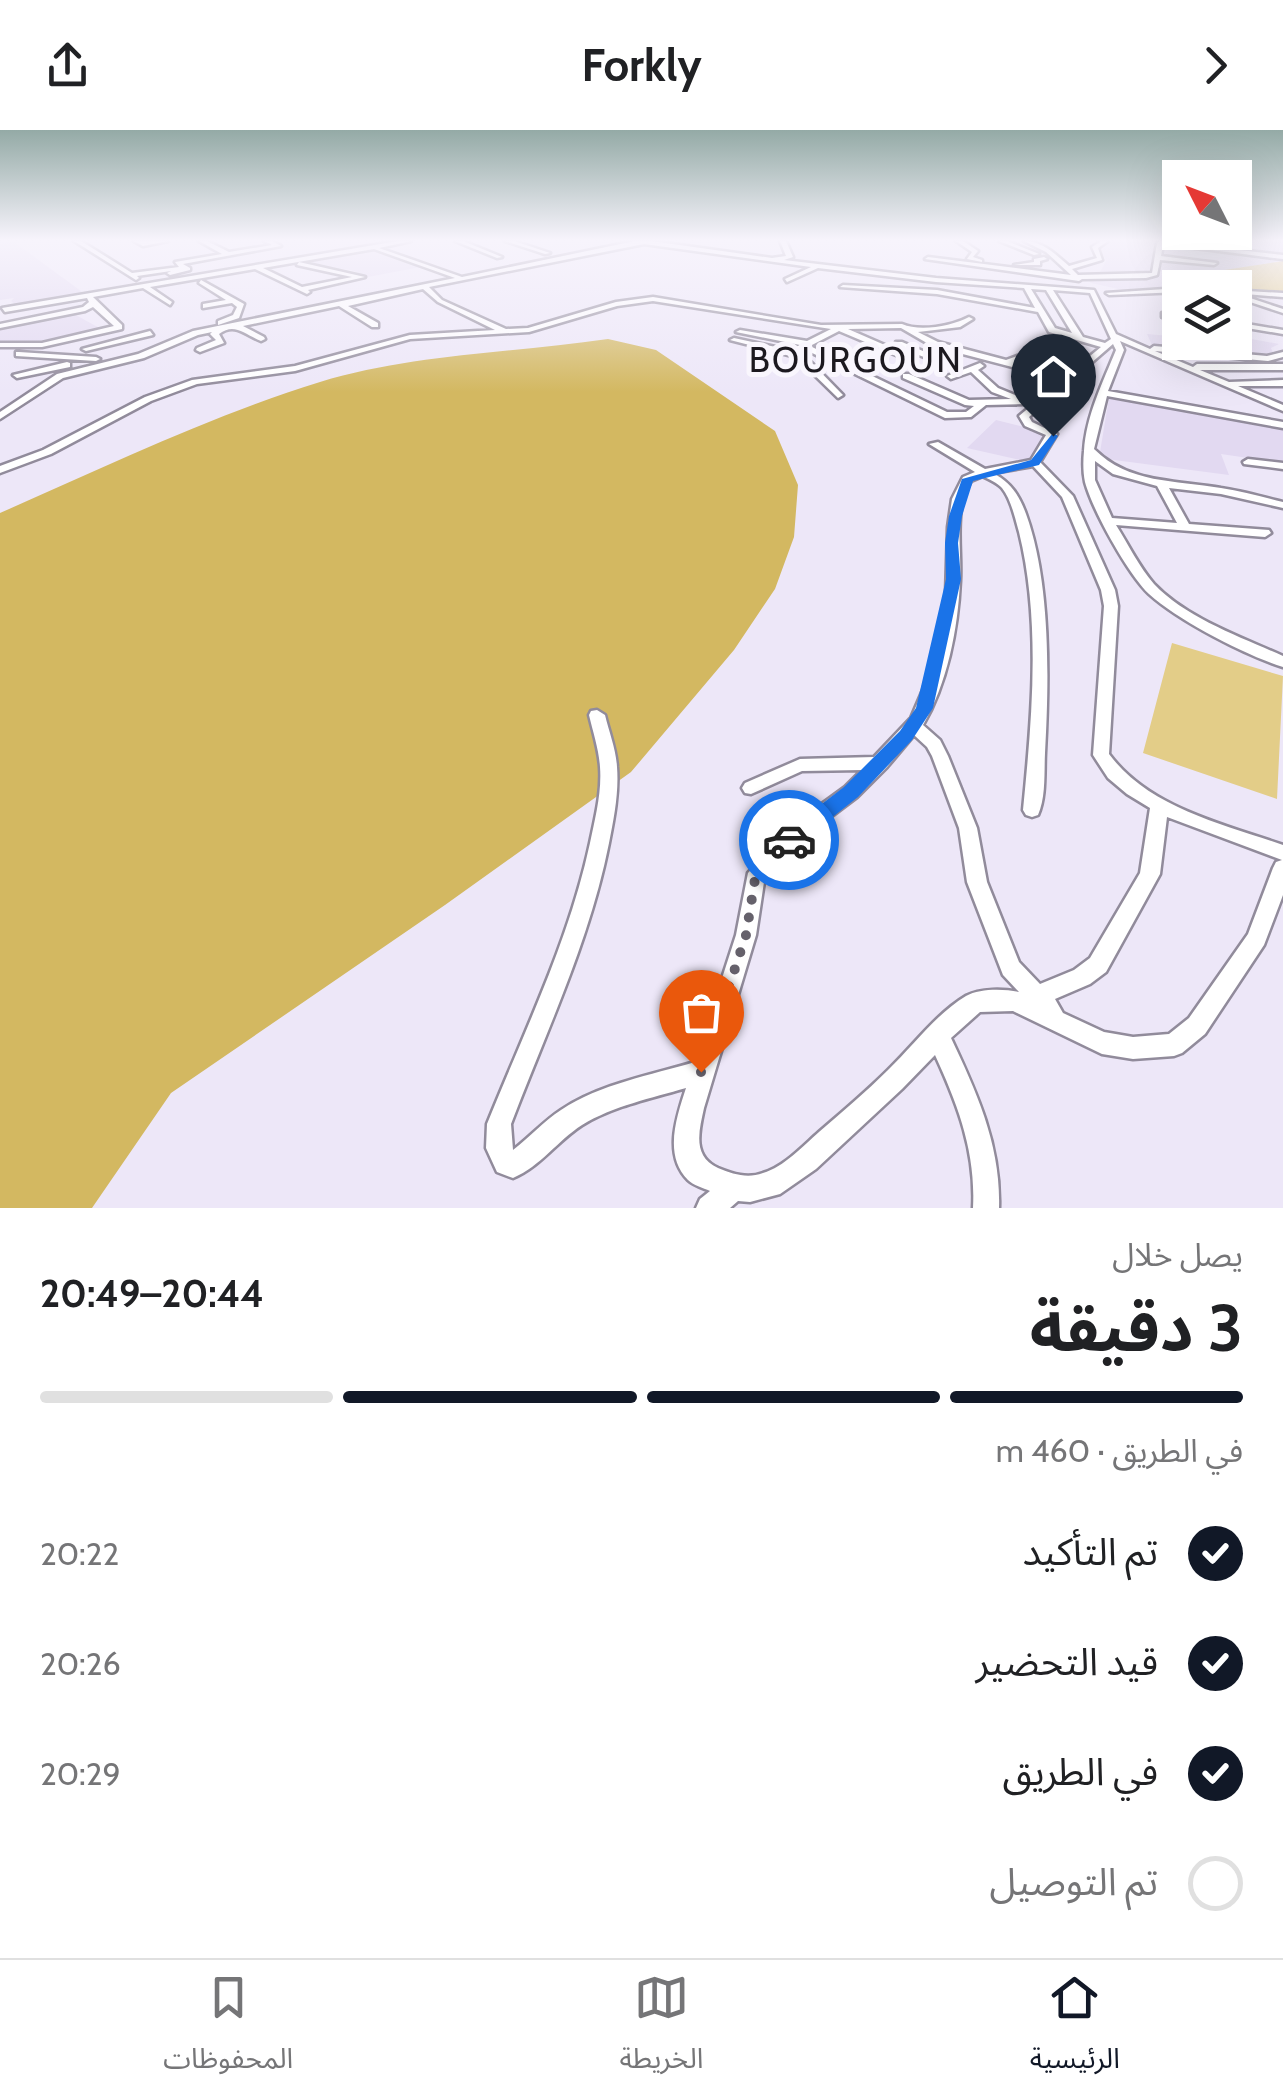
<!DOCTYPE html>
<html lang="ar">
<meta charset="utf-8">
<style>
:root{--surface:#fff;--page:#f6f6f6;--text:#202124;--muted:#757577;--line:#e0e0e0;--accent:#111827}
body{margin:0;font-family:Cabin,"Noto Sans Arabic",sans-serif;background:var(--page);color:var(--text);direction:rtl;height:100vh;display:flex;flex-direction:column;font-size:38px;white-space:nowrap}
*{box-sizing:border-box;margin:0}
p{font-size:32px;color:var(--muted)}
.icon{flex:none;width:55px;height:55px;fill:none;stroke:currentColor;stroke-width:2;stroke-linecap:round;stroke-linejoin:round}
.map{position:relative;height:1078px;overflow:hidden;direction:ltr}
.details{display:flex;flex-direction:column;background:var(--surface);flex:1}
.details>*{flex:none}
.needle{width:65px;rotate:312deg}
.buttons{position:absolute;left:1162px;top:30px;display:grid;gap:20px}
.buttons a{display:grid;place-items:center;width:90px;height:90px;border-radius:0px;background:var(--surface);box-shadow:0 10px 40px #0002;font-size:50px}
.pin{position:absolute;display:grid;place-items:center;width:85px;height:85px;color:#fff;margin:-102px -42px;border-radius:50% 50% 50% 0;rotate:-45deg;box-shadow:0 0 10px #0007}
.pin .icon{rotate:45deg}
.courier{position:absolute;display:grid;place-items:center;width:100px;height:100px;margin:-50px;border:8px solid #1a73e8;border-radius:50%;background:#fff;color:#222;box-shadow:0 2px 12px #0007}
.summary em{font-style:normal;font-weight:700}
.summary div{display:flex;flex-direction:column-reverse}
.summary{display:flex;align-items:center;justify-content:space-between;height:170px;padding:0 40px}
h1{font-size:65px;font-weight:700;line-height:75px}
.bar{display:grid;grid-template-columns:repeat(4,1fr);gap:15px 10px;align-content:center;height:120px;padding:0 40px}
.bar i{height:12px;border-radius:8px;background:var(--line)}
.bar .on{background:var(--accent)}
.bar p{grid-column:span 4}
ol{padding:0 40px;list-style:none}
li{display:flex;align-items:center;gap:30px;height:110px}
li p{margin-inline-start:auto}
li .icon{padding:10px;border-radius:50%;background:var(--accent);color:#fff;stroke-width:4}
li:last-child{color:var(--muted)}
li i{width:55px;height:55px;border:5px solid var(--line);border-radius:50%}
header{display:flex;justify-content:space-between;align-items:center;height:130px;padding:0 40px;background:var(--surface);font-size:45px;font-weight:700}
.tab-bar{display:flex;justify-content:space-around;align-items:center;height:140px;border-top:2px solid var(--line);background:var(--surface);font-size:28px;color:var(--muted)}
.tab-bar a{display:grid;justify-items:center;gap:5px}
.tab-bar .on{color:var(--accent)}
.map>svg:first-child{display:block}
.built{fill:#e2d9f1}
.green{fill:#e3cd88}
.forest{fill:#d3b861}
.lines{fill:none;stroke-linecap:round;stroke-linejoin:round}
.minor-casing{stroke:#918b9b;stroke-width:5}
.minor{fill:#fff;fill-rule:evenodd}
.route{fill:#1a73e8}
.done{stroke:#65616b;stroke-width:10;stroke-dasharray:0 18}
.labels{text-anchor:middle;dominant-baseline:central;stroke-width:10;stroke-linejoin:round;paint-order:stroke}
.far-quarter-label{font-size:35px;letter-spacing:2.5px;fill:#1c191f;stroke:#f9f6fd}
</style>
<header><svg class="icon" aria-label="forward" viewBox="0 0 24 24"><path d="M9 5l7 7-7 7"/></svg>Forkly<svg class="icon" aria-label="share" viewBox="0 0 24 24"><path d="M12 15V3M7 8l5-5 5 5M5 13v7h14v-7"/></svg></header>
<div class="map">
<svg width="1283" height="1078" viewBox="0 0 1283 1078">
<rect width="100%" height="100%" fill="#ede7f8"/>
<path class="built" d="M1108,111H1283V131L1212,142L1216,157L1123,160L1091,153L1080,142H1100L1106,131L1099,115Z
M14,112L85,164L17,176L11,171L14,168L0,170V114Z
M370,119L421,137L368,147L351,140L296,133Z
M74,184L103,200L43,214H0V199Z
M1166,198L1180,199V212H1235V206L1279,214L1271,218L1275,227L1152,215L1147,204L1169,206Z
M1109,268L1283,298V333L1221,324L1229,345L1099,328Z
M996,290L1041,301L1048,304L1029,332L967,318Z"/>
<path class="green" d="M1283,131V163L1216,157L1211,142Z
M1172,513L1283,546L1277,669L1143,623Z"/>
<path class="forest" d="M608,209L656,220L775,301L798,355L794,407L775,459L734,520L631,642L445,775L171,963L92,1078H0V383C105,337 210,286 320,252C412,224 513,223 608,209Z"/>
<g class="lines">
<g class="minor-casing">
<path id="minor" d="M74,111H81L132,143L179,137L175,132L222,124L199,111H207L229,122L272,115L264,111H272L281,116L183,134L190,138V140L170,145L167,143L171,141L137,146L139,148L136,150Z
M134,111H168L143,116Z
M398,111H411L379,118L462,147L635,111H651L772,128L786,126L780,111H786L793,127L784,130L936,148L1094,160L1116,204L1150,219L1154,216L1267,226L1283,222V227L1268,231L1155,221L1193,237L1197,234H1283V240H1200L1229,252L1283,250V256H1238L1283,275V281L1120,211L1124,220L1108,261L1283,292V298L1107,266L1094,319C1129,354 1175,350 1221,358C1242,361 1262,367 1283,372V378L1221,364L1169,358L1189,394L1269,400L1271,403L1265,407L1116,395C1128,414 1139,437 1154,454C1186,488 1241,507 1283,526V537C1245,525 1179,491 1149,464C1128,444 1093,381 1085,352C1083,343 1083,331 1084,321C1086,286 1103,252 1116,220L1113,214L1029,287L1032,292L1057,304L1040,332L1073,366L1115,460L1118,476L1109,624C1149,678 1223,694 1283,715V765L1264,815L1205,904L1182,923L1174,926L1133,929L1102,924L1013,881L980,882L951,908C977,963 1001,1016 999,1078H973C976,1022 958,975 935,925L902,959L816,1039L780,1064L750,1072L738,1071L730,1078H696L700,1069L710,1061C703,1058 693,1055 688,1050C663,1025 677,986 686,958C652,968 613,976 582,995C557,1011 541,1036 513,1048L497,1042L486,1018L487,994C524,902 569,811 590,713C595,689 602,662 600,637C599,620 593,602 589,585L591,581L597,580L605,585C609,602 616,619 617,637C619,662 614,688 609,713C590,810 546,902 511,994L513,1020C530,1007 544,991 561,980C600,954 651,945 695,932L736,805L748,743L790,697L845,657L862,640L802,641L751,664L745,663L742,658L745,653L800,629L874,627L911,588L923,560L935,521L946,464L948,397L952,369L963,347L975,342L929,314L938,312L985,339L1031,330L1046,305L1025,296L1019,286L1062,250L932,216L901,198L848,199L910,226L903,228L839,201L810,216L947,282H966L974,276L965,275L903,248V244H909L969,270L1011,269L992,262L971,242L951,249L947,246L980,233L984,236L978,240L998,258L1030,271L1025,274L986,275L971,287L945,288L804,219L798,222L802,223L841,263L843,265L838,268L796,227L730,210L734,208L789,220L800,215L736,202L740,200L807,211L831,199L653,171L617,176L529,202L410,209L295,241L197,254L151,271L51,324L0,343V336L43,320L145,267L192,250L295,236L410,205L495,200L438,172L423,159L348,176L378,193V197H372L339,176L243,196L264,207L265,209L261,211C245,205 235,192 219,204L224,213L200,222L196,220L197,218L216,210L210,204L212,202L198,205L144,228L63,248L0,289V282L57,244L138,224L193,201L455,148L374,119L263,138L302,157L352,147L297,135L299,132L365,147L308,160L310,162L307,164L255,139L150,157L172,172L170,175L143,158L93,167L122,195V199L42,217H0V213H42L114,196L93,177L85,181L0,198V194L83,177L89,172L87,168L5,182L2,178ZM644,114L811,137L785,149L787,152L818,138L936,152L1024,158L1035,178L937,160L843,155L840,157L937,164L1038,182L1049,202L1101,217L1067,245L1015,232L1051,218V214L1006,230L938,212L918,202L960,197L973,189L969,187C952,196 920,202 902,194L821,195L653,167L616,172L528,198L506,199L442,170L429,157ZM1031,159L1046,160L1072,203L1055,198ZM1053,160L1090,163L1111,209L1105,213L1083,207ZM1095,331L1113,344L1157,356L1177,393L1112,388L1095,350ZM1033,336L1062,367L1101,460L1104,476L1093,625L1108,648L1127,664L1150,678L1140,743L1090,828L1074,840L1040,854L1019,832L987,752L977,698L948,626L940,610L923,595C947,554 958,499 960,451C962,419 953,380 971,351L983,346C988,349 998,353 1002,358C1011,369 1015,388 1019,402C1041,491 1032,589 1023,680L1026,685L1032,687L1038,685C1046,667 1044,643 1045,623C1049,551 1051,453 1026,384C1019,365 1011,353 993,343ZM914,605L927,617L932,626L959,698L967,752L1003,845L1019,862C1005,859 980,858 966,866C936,884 913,916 888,940C866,962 842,982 819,1002C803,1016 784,1037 763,1043C747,1049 733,1044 718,1038C692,1026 699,1001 704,978L756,805L764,752L804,707L857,667L887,637ZM1167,687L1282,730L1276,732L1273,738L1248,804L1189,888L1169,904L1133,907L1104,902L1063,883L1055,869L1090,854L1106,842L1160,744Z
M455,111H463L502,127L497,128Z
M505,111H514L550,123L545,124Z
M956,111H963L978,121L973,127L982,130V132L967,129L972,122Z
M999,111H1007L1039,124L1034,125Z
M1024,111C1043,111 1056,125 1069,136L1097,128L1092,117L1101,111H1108L1098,118L1102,130L1072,139L1078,145L1152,143L1157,113L1160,111L1283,125V129L1163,114L1161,126L1217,133L1214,135L1160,130L1157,145L1146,148L1082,149L1079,151L925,129L928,127L1071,145L1046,122Z
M1044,127L1047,129L1040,131V135H1014L1034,132V129Z
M201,150L244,174L239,188L218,195V191L233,185L237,177L232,173L203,178V174L226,170L199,153Z
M1180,158V162L1109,165L1106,163Z
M1247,161L1283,163V167L1245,164Z
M1235,163L1283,179V183L1235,167Z
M1162,183L1180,185V189L1162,187Z
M1235,192L1283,200V204L1235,196Z
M150,201L153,205L86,221L82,219Z
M896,212H902L946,231L939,233L896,216Z
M19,222L96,227L100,229L96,231L16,226V222Z
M67,232L70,233V237L17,248L13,245Z
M1248,329L1283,333V339L1244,334L1243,332Z"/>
</g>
<use href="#minor" class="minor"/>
</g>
<linearGradient id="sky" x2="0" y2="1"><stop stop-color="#94aaa6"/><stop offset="0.42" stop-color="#f7f4fc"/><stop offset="1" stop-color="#f7f4fc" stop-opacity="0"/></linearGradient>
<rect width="1283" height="262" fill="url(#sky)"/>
<path class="route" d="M1053,303L1058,306L1039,335L973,351L962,386L958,413L961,449L933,578L912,610L858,667L796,716H781V705L844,657L900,601L916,578L946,449L945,413L949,386L962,349L1031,330Z"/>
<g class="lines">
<path class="done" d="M701,942L746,805L755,749L789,710"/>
</g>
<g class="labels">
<g class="far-quarter-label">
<text x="856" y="229">BOURGOUN</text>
</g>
</g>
</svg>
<div class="buttons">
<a><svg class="needle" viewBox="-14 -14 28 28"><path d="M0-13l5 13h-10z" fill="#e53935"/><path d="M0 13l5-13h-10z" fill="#757577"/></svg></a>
<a><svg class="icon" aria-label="layers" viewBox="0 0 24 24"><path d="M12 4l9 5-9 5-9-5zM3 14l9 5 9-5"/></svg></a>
</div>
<div class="pin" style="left:701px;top:942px;background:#ea580c"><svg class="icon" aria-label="bag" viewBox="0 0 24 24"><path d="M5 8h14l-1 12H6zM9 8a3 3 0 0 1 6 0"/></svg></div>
<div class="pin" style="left:1053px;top:306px;background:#1f2937"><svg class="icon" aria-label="home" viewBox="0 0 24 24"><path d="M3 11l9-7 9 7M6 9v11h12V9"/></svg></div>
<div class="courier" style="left:789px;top:710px"><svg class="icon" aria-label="car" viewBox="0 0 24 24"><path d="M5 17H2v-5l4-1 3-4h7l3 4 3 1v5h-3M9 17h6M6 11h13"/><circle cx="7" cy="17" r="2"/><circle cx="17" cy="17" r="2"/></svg></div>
</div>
<section class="details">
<div class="summary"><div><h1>3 دقيقة</h1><p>يصل خلال</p></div><em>20:44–20:49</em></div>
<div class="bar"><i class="on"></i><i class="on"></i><i class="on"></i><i></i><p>في الطريق · 460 m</p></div>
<ol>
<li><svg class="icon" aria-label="check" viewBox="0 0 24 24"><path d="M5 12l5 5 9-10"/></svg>تم التأكيد<p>20:22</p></li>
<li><svg class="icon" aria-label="check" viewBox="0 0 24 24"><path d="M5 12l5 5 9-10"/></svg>قيد التحضير<p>20:26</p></li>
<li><svg class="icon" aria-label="check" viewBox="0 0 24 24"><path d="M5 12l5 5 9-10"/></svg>في الطريق<p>20:29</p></li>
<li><i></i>تم التوصيل</li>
</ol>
</section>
<nav class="tab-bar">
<a class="on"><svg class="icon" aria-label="home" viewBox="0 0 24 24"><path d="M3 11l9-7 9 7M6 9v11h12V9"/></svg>الرئيسية</a>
<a><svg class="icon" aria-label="map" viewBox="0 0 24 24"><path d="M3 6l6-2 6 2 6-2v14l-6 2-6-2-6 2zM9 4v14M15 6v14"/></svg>الخريطة</a>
<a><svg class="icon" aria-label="saved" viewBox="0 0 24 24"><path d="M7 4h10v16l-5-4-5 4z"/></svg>المحفوظات</a>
</nav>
